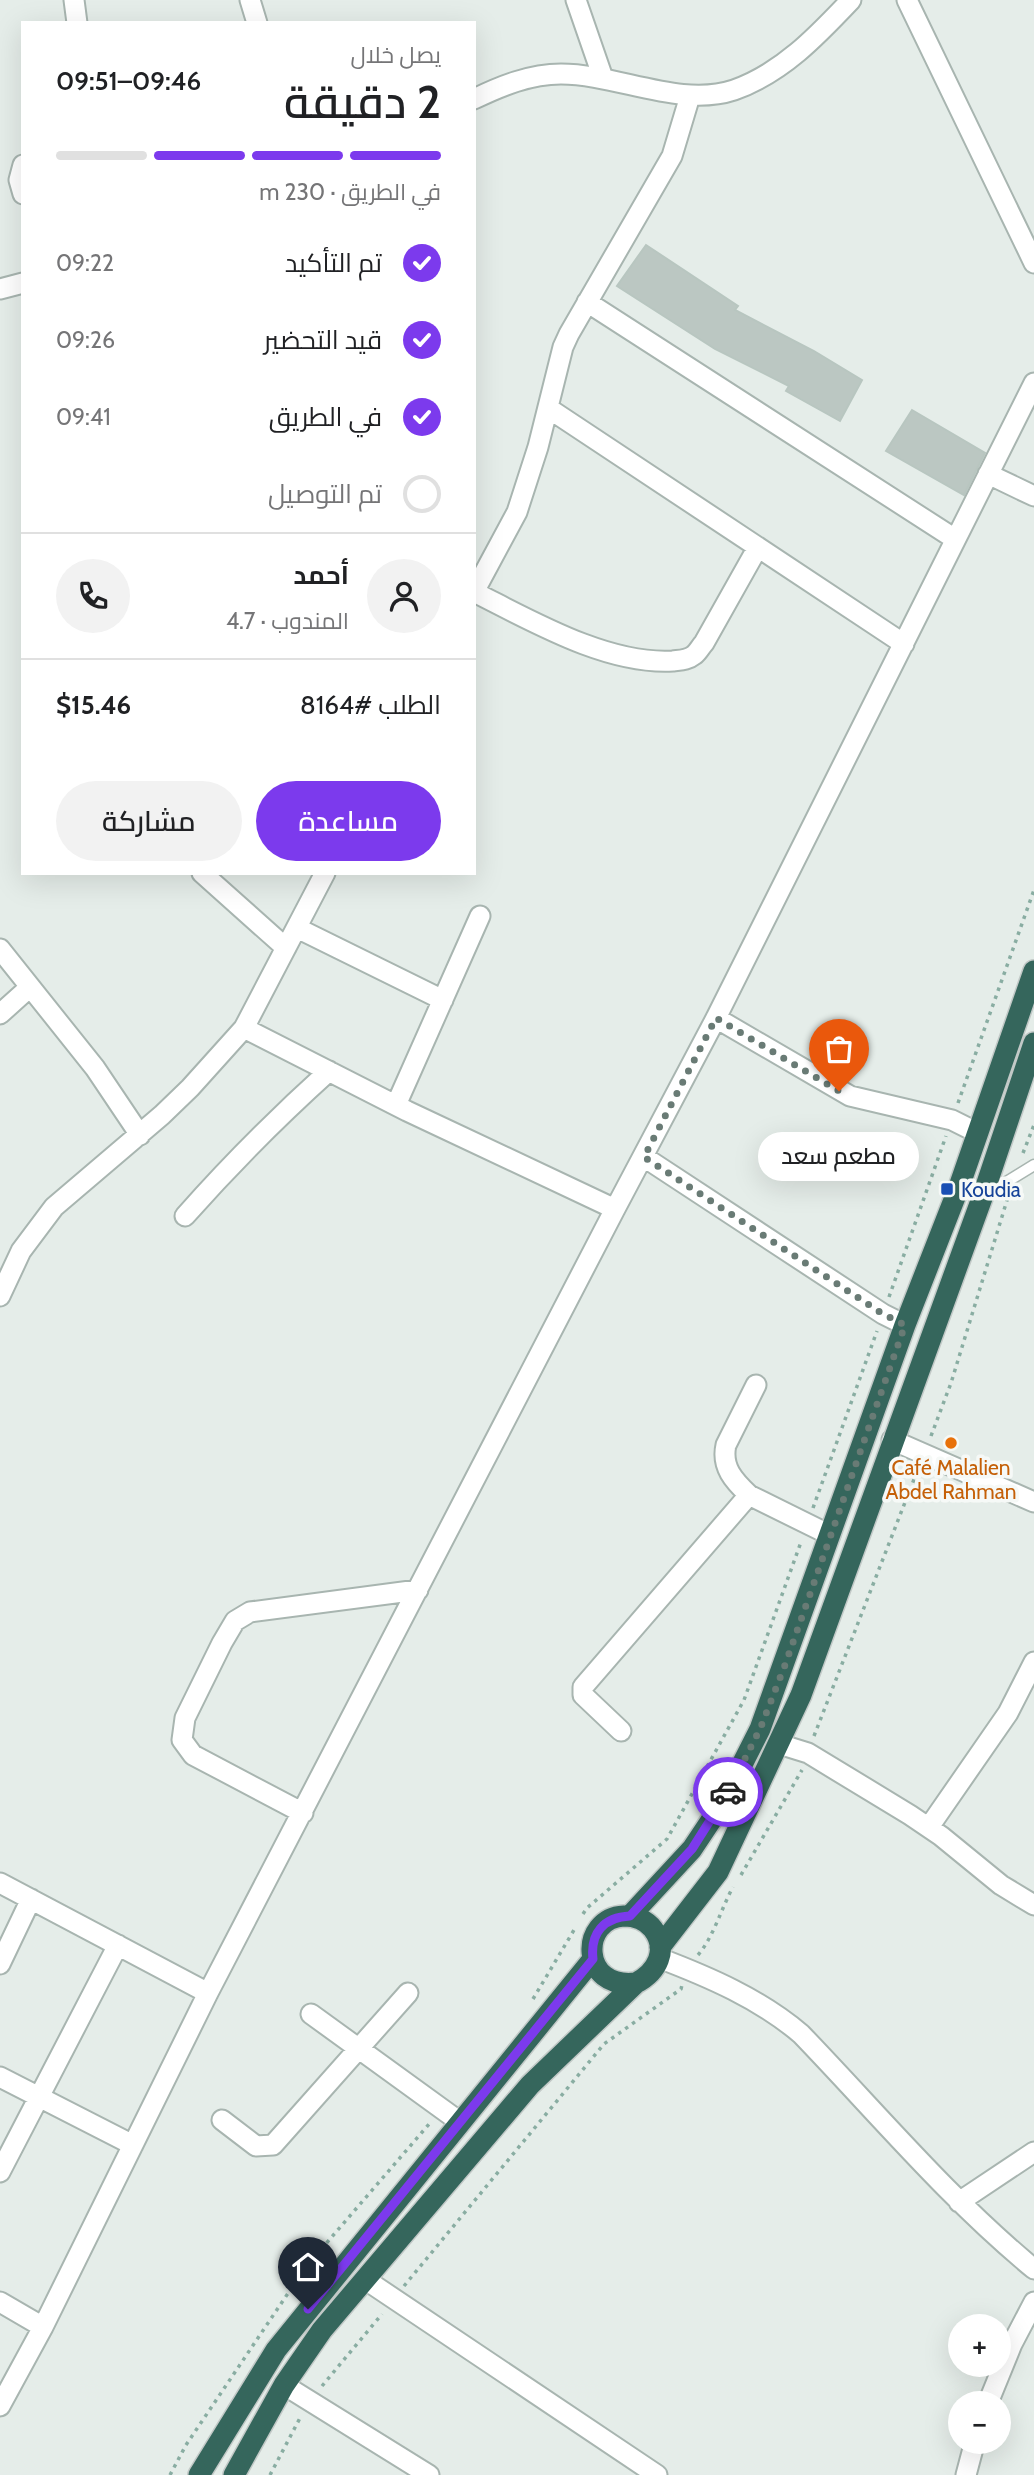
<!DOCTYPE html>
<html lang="ar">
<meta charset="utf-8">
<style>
:root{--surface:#fff;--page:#f2f2f2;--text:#202124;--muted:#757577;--line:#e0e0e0;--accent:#7c3aed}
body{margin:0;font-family:Cabin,Cairo,sans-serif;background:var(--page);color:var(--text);direction:rtl;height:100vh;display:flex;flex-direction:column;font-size:26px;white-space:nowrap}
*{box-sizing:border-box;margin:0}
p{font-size:23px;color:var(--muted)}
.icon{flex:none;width:38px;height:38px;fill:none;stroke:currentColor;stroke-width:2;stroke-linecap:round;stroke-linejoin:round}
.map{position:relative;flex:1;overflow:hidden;direction:ltr}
.panel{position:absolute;left:21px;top:21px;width:455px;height:854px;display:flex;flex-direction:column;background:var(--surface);border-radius:0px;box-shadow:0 7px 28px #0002;direction:rtl}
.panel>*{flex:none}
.fabs{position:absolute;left:948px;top:2314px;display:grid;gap:14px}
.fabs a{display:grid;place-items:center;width:63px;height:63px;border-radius:50%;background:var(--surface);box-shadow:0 7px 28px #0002;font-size:35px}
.pin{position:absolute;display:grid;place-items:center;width:60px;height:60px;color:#fff;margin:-72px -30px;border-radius:50% 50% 50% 0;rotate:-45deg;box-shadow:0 0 7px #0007}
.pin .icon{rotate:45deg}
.courier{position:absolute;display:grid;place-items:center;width:70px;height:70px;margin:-35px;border:5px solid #7c3aed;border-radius:50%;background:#fff;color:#222;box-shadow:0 2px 9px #0007}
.bubble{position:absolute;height:49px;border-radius:24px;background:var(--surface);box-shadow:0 7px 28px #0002;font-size:23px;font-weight:600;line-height:49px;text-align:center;direction:rtl}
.headline em{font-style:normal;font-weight:600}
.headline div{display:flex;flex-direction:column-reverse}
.headline{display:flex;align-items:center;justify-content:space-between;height:119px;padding:0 35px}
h1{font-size:46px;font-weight:600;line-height:52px}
.bar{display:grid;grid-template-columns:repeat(4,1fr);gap:10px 7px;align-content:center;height:84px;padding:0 35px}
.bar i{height:9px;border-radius:5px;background:var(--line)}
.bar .active{background:var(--accent)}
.bar p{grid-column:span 4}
.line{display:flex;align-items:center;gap:18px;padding:0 35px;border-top:2px solid var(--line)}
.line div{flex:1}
.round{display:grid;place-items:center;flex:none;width:74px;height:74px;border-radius:37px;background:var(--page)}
ol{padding:0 35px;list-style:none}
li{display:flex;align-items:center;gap:21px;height:77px}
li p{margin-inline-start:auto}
li .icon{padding:7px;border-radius:50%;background:var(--accent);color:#fff;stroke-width:4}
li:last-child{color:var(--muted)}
li i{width:38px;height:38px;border:4px solid var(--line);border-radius:50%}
.button{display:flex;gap:14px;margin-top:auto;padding:14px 35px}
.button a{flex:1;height:80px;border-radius:42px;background:var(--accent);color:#fff;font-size:28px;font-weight:600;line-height:80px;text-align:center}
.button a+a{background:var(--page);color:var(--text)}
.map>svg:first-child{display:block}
.building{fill:#bbc7c2;stroke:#b8c6c0;stroke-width:2}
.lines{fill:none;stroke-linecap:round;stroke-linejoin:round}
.lane-casing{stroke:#a8b5b0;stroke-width:13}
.street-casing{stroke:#a8b5b0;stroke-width:23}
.highway-casing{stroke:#c2c9c7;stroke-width:24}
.path{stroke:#89ada2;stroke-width:3.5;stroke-dasharray:3.5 5;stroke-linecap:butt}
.lane{stroke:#fff;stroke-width:10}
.street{stroke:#fff;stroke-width:19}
.highway{stroke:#35665c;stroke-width:21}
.done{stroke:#697b75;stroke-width:7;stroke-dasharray:0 12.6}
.route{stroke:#7c3aed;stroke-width:9}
.transit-dot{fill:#1a4fb4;stroke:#f6f9f7;stroke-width:2.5}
.food-dot{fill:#e8710a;stroke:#f6f9f7;stroke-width:2.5}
.labels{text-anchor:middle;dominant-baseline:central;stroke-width:7;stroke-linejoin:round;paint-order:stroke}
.transit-label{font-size:21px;fill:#164399;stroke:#f6f9f7;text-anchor:start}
.food-label{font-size:21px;fill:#c56008;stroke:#f6f9f7}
</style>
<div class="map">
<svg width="1034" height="2475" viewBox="0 0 1034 2475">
<rect width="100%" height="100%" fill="#e5ede9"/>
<path class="building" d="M646,245L738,306L735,310L814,351L862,380L840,421L786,391L789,386L715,349L617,286Z
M912,410L985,453L964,495L886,451Z"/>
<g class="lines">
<g class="lane-casing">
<path id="lane" d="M987,1194L1034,1165"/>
</g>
<g class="street-casing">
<path id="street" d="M74,0L77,23
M250,0L257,23
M576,0L603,78
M907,0L1034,263
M690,96L672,156L569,334L563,347L538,447L517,512L474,592C532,621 607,665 673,661C680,660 688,660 694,655C698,652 701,646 704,643L758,547
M474,99C501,86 530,74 561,74C617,74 680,108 734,90C782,73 817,36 851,0
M23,165L19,180L23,194
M0,289L23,283
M587,302L955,539
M548,408L904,644
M988,474L1034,496
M202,873L286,948
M297,928L443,1000
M0,949L95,1068L140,1135
M0,1014L30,987
M716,1018L850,1096L952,1120L978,1133
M244,1028L407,1111L615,1209
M396,1105L480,916
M644,1157L883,1314L905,1325
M185,1216C230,1165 278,1117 329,1071
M0,1296L21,1251L54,1207L162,1115L190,1088L244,1028L325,873
M892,1440L1034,1502
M749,1495C734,1481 721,1467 726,1445L756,1385
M621,1731L583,1695V1687L749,1495L830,1535
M779,1744L808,1753L910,1815L941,1836L1001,1885L1034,1905
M303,1813L193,1755L182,1740L185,1718L222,1643L235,1621L250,1612L418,1590
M929,1827L1008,1713L1034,1662
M0,1883L208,1993
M659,1958C709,1977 760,1999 801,2034C878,2114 948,2198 1034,2269
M0,1964L31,1899
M311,2014L460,2122
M0,2077L133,2145
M222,2120L256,2146L273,2145L408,1993
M0,2172L118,1945
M959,2202L1034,2152
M366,2280L657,2475
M0,2302L43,2327
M284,2385L429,2475
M988,2403L1012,2344L1034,2302
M0,2406L43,2327L208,1993L615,1209L716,1018L1034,383
M966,2475L975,2441"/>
</g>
<g class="highway-casing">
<path id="highway" d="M630,1916L692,1849L722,1804L760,1729L905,1325L959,1187L1034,971
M660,1947L718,1872L801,1695L982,1198L1034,1043
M199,2475L276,2350L593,1959
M234,2475L284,2385L322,2330L530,2085L636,1983C657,1972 669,1950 653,1929C646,1920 635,1916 624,1916C579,1918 580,1990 636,1983"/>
</g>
<path class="path" d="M958,1103L1034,890
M1023,1153L1034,1125
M889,1297L946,1136
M931,1436L951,1383L1008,1197
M813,1508L877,1331
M814,1736L918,1469
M741,1875L802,1770
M583,1914L587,1908L667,1839L744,1700L801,1542
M698,1955C714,1936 721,1909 733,1887
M533,1999L574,1930
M404,2286L604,2044L681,1989L682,1985
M322,2386L382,2314
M170,2475L186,2445L305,2268L430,2123
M270,2475L300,2418"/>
<use href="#lane" class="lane"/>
<use href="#street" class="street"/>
<use href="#highway" class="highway"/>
</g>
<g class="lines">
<path class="done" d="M728,1792L760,1729L785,1665L905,1325L883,1314L644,1157L716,1018L839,1091"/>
<path class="route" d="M308,2309L593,1959C590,1933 604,1917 630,1916L692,1849L728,1792"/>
</g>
<rect class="transit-dot" x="940" y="1182" width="14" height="14" rx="3.5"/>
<circle class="food-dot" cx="951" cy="1443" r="7"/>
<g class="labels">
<g class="transit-label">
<text x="961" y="1189">Koudia</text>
</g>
<g class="food-label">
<text x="951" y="1467">Café Malalien<tspan x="951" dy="24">Abdel Rahman</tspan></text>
</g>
</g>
</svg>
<div class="fabs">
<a>+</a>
<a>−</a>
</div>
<div class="pin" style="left:839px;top:1091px;background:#ea580c"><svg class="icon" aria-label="bag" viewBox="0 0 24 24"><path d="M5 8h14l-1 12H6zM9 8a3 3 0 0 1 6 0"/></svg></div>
<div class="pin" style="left:308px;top:2309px;background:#1f2937"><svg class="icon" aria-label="home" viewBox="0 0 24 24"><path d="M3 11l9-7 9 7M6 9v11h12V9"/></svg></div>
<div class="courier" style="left:728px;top:1792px"><svg class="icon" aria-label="car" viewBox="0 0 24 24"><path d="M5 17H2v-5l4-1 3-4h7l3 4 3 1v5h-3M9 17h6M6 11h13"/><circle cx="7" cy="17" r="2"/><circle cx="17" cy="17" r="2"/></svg></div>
<div class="bubble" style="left:758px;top:1132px;width:161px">مطعم سعد</div>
<section class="panel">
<div class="headline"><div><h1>2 دقيقة</h1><p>يصل خلال</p></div><em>09:46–09:51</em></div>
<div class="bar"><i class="active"></i><i class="active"></i><i class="active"></i><i></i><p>في الطريق · 230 m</p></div>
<ol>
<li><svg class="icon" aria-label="check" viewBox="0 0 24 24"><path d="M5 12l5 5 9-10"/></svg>تم التأكيد<p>09:22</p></li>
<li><svg class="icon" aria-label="check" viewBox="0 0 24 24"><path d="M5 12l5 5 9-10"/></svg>قيد التحضير<p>09:26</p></li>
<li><svg class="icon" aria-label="check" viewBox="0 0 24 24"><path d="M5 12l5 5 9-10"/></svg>في الطريق<p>09:41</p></li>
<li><i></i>تم التوصيل</li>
</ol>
<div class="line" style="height:126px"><a class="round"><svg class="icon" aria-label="person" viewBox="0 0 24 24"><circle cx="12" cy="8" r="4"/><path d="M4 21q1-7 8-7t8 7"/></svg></a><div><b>أحمد</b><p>المندوب · 4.7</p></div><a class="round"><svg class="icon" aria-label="phone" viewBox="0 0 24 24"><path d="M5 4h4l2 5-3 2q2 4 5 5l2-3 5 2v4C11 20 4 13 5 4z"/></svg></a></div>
<div class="line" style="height:91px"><div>الطلب #8164</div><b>$15.46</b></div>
<div class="button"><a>مساعدة</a><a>مشاركة</a></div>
</section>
</div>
